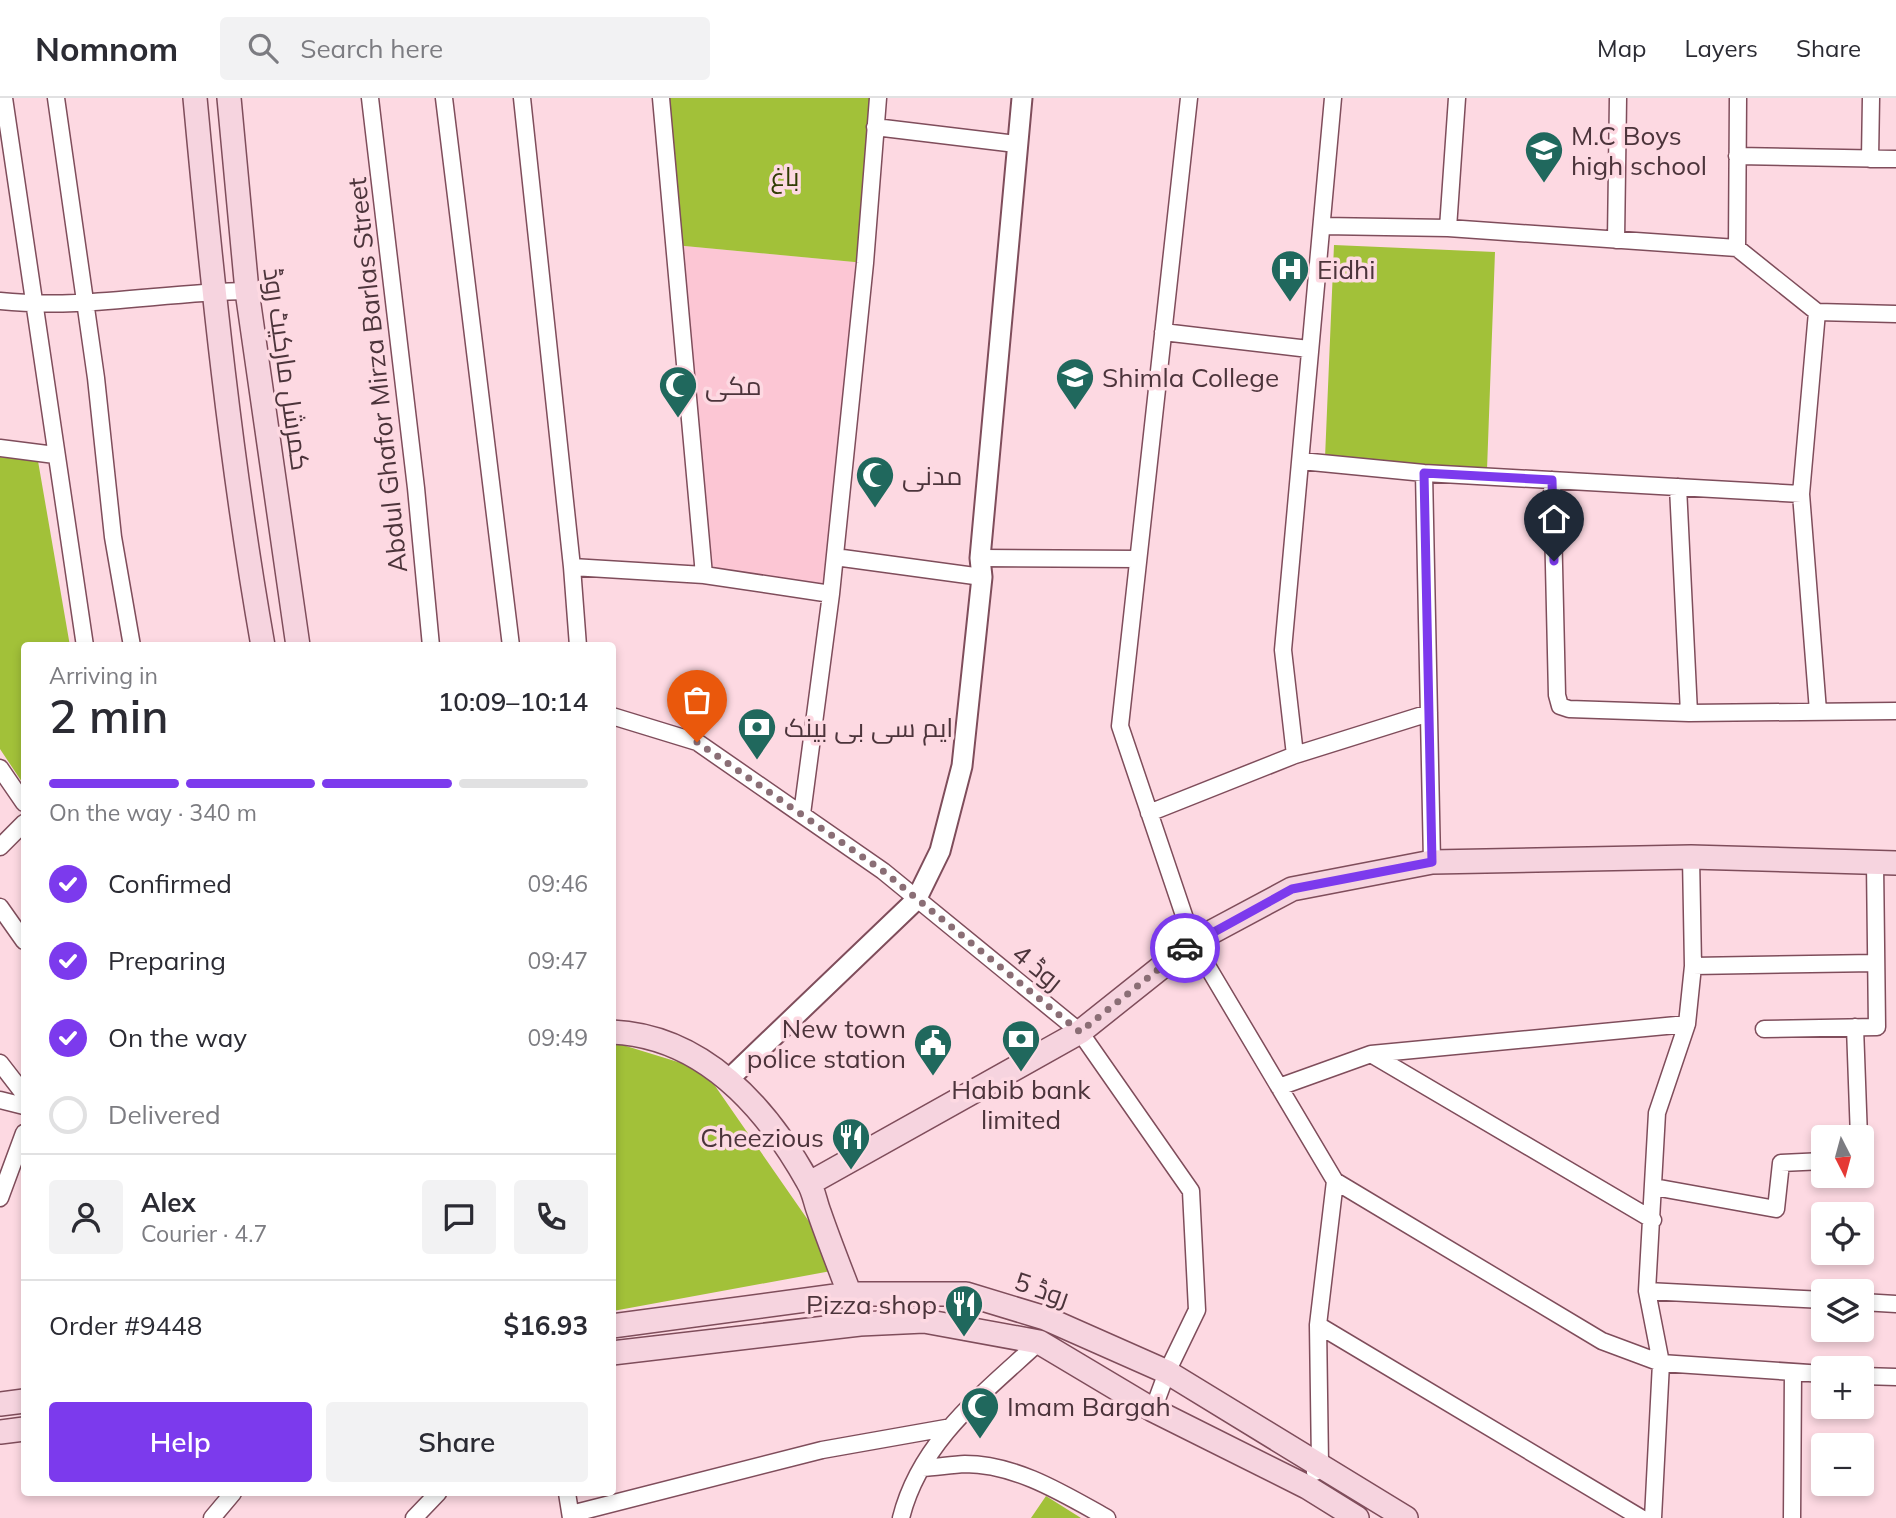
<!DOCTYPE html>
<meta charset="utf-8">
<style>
:root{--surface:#fff;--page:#f2f2f3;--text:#2b2b33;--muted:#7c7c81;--line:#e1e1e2;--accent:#7c3aed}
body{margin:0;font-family:Mulish,Cairo,sans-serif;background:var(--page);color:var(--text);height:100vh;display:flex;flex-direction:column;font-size:26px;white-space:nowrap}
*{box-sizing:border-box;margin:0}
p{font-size:23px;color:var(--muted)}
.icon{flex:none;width:38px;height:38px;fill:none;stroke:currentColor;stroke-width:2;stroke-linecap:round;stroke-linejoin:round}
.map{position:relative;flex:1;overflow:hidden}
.side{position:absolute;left:21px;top:544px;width:595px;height:854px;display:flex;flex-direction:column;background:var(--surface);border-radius:7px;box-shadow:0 4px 10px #0003}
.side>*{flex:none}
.needle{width:46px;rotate:174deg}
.controls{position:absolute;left:1811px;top:1027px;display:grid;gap:14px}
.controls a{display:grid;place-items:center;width:63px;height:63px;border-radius:7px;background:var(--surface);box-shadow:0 4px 10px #0003;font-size:35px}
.pin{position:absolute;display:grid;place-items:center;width:60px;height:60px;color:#fff;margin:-72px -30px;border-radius:50% 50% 50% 0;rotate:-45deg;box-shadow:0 0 7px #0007}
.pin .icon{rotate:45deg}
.courier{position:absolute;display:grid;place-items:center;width:70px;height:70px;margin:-35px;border:5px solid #7c3aed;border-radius:50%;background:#fff;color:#222;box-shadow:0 2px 9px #0007}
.summary em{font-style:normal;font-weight:600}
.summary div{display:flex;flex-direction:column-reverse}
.summary{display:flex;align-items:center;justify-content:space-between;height:119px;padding:0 28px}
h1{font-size:46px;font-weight:600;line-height:52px}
.bar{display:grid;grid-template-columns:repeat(4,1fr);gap:10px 7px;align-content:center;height:84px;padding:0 28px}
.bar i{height:9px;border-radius:5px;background:var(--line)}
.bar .current{background:var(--accent)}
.bar p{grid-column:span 4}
.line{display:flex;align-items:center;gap:18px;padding:0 28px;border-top:2px solid var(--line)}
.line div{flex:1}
.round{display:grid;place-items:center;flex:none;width:74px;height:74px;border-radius:7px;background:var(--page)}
ol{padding:0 28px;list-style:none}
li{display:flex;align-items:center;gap:21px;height:77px}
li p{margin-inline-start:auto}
li .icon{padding:7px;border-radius:50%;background:var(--accent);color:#fff;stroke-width:4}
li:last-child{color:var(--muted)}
li i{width:38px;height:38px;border:4px solid var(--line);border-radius:50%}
.button{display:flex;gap:14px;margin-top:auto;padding:14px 28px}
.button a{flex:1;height:80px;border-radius:7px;background:var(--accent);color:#fff;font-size:28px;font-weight:600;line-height:80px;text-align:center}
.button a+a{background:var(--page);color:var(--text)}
header{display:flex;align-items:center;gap:42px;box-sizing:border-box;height:98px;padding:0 35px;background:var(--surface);border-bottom:2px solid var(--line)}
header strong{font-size:33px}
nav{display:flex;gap:38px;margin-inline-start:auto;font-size:24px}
.search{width:490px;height:63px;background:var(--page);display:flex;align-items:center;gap:18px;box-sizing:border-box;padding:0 24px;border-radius:7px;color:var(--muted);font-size:26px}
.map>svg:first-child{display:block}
.built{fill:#fcc6d4}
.green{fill:#a2c139}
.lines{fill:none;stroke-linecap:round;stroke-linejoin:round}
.minor-casing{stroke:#7f4d5b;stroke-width:19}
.tertiary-casing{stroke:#7f4d5b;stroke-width:23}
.secondary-casing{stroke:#7f4d5b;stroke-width:26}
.minor{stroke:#fff;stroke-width:16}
.tertiary{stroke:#fff;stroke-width:19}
.secondary{stroke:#f6d4df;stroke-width:23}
.done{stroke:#8a6e75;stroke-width:7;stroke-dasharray:0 12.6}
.route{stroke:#7c3aed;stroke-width:9}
.labels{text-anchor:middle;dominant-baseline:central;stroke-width:7;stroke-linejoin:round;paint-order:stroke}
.poi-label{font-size:26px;fill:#4c343b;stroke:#fdd9e2;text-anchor:start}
.park-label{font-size:26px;fill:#313c04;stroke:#fdd9e2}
.street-label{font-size:26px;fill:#4c343b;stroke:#fdd9e2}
</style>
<header>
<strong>Nomnom</strong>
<div class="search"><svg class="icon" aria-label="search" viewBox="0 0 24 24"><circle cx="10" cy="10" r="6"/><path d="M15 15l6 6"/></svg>Search here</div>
<nav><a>Map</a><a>Layers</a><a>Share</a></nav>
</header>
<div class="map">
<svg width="1896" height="1420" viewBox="0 0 1896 1420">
<rect width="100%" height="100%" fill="#fdd9e2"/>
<path class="built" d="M674,147L865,165L831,496L704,477Z"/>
<path class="green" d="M661,0H879L865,165L674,147Z
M1334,147L1495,154L1487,372L1325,360Z
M0,359L38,363L70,548H24V687L0,651Z
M613,944L704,972L842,1171L613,1213Z
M1046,1398L1081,1420H1031Z"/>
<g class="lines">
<g class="minor-casing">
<path id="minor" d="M4,0L85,548
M56,0L96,280L113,439L132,548
M370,0L416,390L431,548
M444,0L511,548
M522,0L572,469L578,548
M661,0L704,477
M1189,0L1120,628L1193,844L1335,1083L1318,1227L1320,1366L1315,1374
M875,29L1016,46
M1737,58L1896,61
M1870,61L1871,0
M1323,128L1448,130L1737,150L1817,214L1801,396L1818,613
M1448,130L1457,0
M1616,142L1618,0
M1737,150L1738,0
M0,203C83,212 164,194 247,193
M1817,214L1896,216
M1163,234L1309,251
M0,350L55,357
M1301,363L1424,375L1801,396
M1424,375L1432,764
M1552,382L1557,597L1560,608L1569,611L1689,615L1896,613
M1678,389L1689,615
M835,459L982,479
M980,460L1137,461
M572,469L704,477L831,496
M612,618L697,644L883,773L1080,934L1191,1093L1197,1212L1167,1274L1153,1312
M1295,657L1283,552L1333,0
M0,670L24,705
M1149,715L1295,657L1429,615
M802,716L831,496L865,165L878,0
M0,749L24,725
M0,809L24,843
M1693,868L1875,865
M1855,929L1859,1040
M1764,931L1877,929L1875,765
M1371,956L1653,1122
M0,965L24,996
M1279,989L1371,956L1687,926
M0,1002L24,1008
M1335,1083L1602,1243L1661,1265L1824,1276
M1654,1089L1776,1111L1781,1065L1824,1063
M0,1100L24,1035
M1647,1193L1824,1202
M1862,1204L1896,1206
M1318,1227L1641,1420
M1862,1278L1896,1279
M922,1370C936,1369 951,1367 965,1366C1016,1366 1064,1396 1107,1420
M567,1395L571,1420
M571,1416L822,1352L946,1330
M212,1420L233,1395
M414,1420L438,1395
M901,1420C920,1343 984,1295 1039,1244
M1653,1420L1661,1265L1647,1193L1657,1015L1687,926L1693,868L1691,759
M1792,1420L1793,1274"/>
</g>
<g class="tertiary-casing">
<path id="tertiary" d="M729,981L916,802L940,753L962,668L982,479L980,460L1022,0"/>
</g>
<g class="secondary-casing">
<path id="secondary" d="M195,0C212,183 231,367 263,548
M229,0L247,193L298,548
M612,934C703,938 766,1009 808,1084C814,1093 815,1104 819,1114C830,1146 843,1178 855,1210
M810,1085L1080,934L1193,844L1292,791L1432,764L1691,759L1896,765
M612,1228L850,1196H966L1045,1220L1167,1274L1406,1420
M612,1255L860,1226L924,1223L1039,1244L1153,1312L1307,1389L1357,1420
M0,1306L24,1303
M0,1334L24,1331"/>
</g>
<use href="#minor" class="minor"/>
<use href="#tertiary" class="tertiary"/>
<use href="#secondary" class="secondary"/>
</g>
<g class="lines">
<path class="done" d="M697,644L883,773L1080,934L1185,850"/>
<path class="route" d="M1185,850L1292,791L1432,764L1424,375L1552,382L1554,463"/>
</g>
<defs>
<g id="school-pin" transform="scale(2.0125)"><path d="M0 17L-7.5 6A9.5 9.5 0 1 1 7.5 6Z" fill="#20685d" stroke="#fdd9e2"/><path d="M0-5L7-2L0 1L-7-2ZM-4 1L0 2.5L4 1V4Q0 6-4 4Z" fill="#fff"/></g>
<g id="hospital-pin" transform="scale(2.0125)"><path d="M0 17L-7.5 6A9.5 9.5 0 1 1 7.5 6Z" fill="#20685d" stroke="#fdd9e2"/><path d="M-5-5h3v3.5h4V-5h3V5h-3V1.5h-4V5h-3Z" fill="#fff"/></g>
<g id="mosque-pin" transform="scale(2.0125)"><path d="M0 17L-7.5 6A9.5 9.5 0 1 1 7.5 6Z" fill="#20685d" stroke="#fdd9e2"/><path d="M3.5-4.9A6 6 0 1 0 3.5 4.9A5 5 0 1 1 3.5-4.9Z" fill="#fff"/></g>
<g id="bank-pin" transform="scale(2.0125)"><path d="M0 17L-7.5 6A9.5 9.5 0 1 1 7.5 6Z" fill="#20685d" stroke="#fdd9e2"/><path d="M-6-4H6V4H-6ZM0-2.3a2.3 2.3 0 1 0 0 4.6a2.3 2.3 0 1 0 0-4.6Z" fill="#fff"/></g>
<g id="civic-pin" transform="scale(2.0125)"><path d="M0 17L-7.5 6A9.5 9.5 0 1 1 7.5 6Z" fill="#20685d" stroke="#fdd9e2"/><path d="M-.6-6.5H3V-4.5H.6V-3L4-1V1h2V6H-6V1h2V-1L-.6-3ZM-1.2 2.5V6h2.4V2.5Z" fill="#fff"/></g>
<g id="restaurant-pin" transform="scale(2.0125)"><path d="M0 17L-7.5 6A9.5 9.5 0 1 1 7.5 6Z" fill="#20685d" stroke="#fdd9e2"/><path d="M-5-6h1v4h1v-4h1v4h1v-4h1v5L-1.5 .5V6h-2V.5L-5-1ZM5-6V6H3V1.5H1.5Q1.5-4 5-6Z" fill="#fff"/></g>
</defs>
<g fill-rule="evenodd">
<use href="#school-pin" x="1544" y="52"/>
<use href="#hospital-pin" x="1290" y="171"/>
<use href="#school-pin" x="1075" y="279"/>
<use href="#mosque-pin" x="678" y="287"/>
<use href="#mosque-pin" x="875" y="377"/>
<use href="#bank-pin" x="757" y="629"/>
<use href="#bank-pin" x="1021" y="941"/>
<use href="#civic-pin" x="933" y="945"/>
<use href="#restaurant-pin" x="851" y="1039"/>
<use href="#restaurant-pin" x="964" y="1206"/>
<use href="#mosque-pin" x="980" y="1308"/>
</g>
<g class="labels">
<g class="poi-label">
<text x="1571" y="37">M.C Boys<tspan x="1571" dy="30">high school</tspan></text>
<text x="1317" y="171">Eidhi</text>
<text x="1102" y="279">Shimla College</text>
<text x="705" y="287">مکی</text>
<text x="902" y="377">مدنی</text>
<text x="784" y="629">ایم سی بی بینک</text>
<text x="906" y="930" text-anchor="end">New town<tspan x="906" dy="30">police station</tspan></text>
<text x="1021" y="991" text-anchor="middle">Habib bank<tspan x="1021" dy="30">limited</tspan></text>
<text x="824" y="1039" text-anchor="end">Cheezious</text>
<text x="937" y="1206" text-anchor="end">Pizza shop</text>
<text x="1007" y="1308">Imam Bargah</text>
</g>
<g class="park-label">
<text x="785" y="78">باغ</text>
</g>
<g class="street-label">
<text transform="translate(287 271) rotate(82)">کمرشل مارکیٹ روڈ</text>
<text transform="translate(377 277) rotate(-96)">Abdul Ghafor Mirza Barlas Street</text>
<text transform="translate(1038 869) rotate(39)">روڈ 4</text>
<text transform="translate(1042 1191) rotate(19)">روڈ 5</text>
</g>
</g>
</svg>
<div class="controls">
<a><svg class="needle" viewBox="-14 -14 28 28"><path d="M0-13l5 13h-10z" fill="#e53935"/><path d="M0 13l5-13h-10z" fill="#7c7c81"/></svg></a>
<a><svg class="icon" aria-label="locate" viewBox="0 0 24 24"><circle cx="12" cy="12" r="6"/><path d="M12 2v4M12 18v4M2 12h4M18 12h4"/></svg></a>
<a><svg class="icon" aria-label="layers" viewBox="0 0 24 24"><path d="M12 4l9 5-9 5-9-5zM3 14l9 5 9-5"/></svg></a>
<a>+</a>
<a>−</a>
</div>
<div class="pin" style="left:697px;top:644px;background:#ea580c"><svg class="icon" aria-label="bag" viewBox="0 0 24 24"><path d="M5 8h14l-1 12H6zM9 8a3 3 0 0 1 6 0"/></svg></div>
<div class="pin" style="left:1554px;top:463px;background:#1f2937"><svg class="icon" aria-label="home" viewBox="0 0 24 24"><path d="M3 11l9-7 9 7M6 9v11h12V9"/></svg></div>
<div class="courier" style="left:1185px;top:850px"><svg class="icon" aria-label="car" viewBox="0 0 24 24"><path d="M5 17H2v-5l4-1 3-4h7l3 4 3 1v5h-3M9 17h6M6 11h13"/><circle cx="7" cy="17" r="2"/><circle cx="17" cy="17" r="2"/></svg></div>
<section class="side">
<div class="summary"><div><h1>2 min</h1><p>Arriving in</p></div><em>10:09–10:14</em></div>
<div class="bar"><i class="current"></i><i class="current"></i><i class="current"></i><i></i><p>On the way · 340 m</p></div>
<ol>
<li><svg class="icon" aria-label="check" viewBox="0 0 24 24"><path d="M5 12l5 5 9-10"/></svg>Confirmed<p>09:46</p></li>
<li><svg class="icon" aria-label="check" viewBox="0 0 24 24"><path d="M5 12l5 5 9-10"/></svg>Preparing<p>09:47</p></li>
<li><svg class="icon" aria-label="check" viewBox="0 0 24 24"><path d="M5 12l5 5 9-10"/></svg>On the way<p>09:49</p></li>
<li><i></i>Delivered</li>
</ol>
<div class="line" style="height:126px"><a class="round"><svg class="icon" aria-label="person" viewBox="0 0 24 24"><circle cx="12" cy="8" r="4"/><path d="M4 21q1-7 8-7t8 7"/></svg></a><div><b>Alex</b><p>Courier · 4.7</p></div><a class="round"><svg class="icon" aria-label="chat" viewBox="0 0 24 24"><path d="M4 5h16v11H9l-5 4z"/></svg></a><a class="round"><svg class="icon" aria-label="phone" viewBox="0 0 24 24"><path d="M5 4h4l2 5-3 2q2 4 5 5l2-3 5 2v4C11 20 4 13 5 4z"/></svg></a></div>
<div class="line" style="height:91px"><div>Order #9448</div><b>$16.93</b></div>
<div class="button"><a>Help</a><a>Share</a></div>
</section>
</div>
